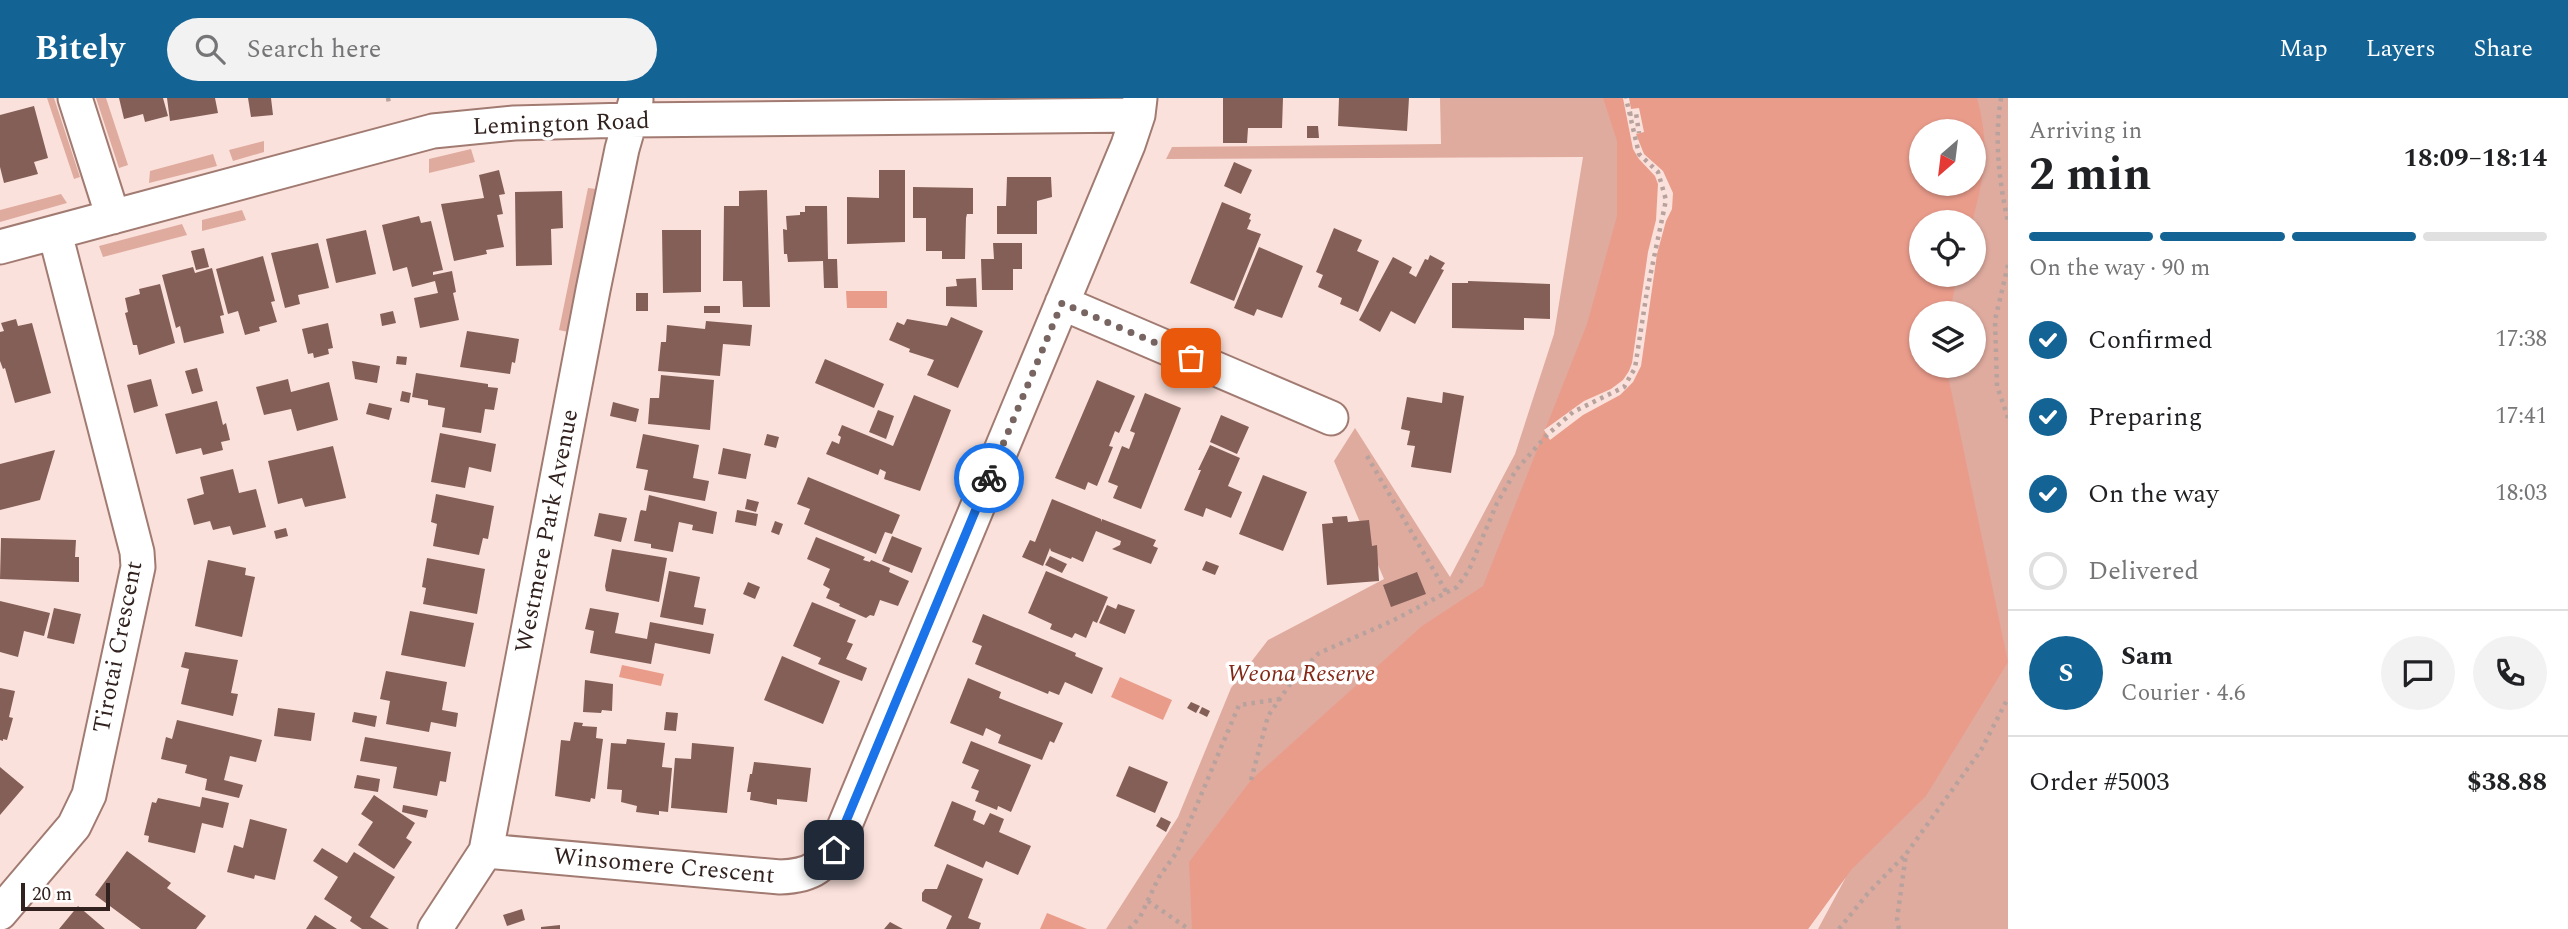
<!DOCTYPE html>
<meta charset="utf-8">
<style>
:root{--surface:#fff;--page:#f2f2f2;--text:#202124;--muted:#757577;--line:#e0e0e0;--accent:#146395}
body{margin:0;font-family:Spectral,serif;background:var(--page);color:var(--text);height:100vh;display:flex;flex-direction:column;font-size:26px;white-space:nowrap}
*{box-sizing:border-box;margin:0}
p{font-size:23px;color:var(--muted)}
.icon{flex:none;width:38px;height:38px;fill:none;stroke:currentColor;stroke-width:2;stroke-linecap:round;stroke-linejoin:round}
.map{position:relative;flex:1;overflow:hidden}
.side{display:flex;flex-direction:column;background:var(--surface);width:560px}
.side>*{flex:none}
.needle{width:46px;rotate:208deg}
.fabs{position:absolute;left:1909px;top:21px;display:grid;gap:14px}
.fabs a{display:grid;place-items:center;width:77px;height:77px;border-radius:50%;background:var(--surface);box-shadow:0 2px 5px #0004;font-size:35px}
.scale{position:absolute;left:21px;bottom:18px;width:89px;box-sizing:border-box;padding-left:7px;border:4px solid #32221f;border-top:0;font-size:19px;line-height:24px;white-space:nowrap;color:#32221f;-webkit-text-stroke:5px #fff;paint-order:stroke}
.pin{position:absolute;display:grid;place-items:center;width:60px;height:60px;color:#fff;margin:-30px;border-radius:14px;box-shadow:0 4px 10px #0006}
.courier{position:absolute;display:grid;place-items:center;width:70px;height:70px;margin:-35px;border:5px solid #1a73e8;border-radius:50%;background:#fff;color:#222;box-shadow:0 2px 9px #0007}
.headline em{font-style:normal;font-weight:700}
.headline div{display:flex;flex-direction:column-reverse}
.headline{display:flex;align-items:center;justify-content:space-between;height:119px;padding:0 21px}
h1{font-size:46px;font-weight:700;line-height:52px}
.bar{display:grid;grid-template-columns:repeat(4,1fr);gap:10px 7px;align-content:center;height:84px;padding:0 21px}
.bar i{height:9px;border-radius:5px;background:var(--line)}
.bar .on{background:var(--accent)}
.bar p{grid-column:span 4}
.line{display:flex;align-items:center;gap:18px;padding:0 21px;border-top:2px solid var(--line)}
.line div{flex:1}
.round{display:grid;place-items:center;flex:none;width:74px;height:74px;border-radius:37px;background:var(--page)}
ol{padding:0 21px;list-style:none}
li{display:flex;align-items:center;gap:21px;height:77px}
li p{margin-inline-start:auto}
li .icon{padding:7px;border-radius:50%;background:var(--accent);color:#fff;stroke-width:4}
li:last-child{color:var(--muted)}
li i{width:38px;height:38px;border:4px solid var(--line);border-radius:50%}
header{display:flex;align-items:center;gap:42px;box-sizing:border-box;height:98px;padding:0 35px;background:var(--accent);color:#fff}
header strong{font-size:33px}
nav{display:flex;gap:38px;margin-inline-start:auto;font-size:24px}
.search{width:490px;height:63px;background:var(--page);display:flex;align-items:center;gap:18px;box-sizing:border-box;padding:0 24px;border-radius:38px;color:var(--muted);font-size:26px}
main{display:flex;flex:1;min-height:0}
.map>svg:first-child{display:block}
.green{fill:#dfab9f;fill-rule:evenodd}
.water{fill:#ea9c8b;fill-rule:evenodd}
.pier{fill:#fbe1db}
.building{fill:#845f57}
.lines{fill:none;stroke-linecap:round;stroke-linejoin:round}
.minor-casing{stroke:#a17b72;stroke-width:37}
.path{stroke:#b8a29d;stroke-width:4.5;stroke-dasharray:3.5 5;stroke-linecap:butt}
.minor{stroke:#fff;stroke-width:33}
.done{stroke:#786561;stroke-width:7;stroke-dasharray:0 12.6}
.route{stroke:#1a73e8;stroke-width:9}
.labels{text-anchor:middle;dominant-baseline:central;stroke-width:7;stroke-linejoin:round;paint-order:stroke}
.street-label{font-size:24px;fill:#32221f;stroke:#fff}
.park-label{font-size:24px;font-style:italic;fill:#832917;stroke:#fff}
</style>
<header>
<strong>Bitely</strong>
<div class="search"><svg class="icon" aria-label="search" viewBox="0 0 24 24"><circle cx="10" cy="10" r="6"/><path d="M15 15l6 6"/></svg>Search here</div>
<nav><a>Map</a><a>Layers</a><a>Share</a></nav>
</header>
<main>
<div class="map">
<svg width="2008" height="831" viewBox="0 0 2008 831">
<rect width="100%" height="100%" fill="#fbe1db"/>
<path class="green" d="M47,0H54L80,79L74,81Z
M96,0H106L128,67L119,70Z
M1440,0H2008V831H1818L1846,779L1808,831H1106L1178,719L1231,590L1268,542L1384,481L1334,363L1355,330L1450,479L1515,356L1554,236L1583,59L1166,61L1172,49L1441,46ZM1922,33H1974V86H1922ZM1922,124H1974V177H1922ZM1922,215H1974V268H1922Z
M264,43V54L233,63L229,52Z
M471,51L475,64L429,75V61Z
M213,56L217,68L149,85L150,73Z
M588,90L596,91L568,234L559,232Z
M61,96L67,105L0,124V112Z
M242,112L246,122L202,133V122Z
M182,126L187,137L103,159L99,148Z"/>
<path class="water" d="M1603,0H1977C1990,48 1985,77 1972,124H1922V177H1957L1950,215H1922V268H1946L2008,564L1926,698L1851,772L1808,831H1192L1189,764L1251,682L1422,528L1483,488L1587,226L1617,118V43ZM1922,33H1974V86H1922Z
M846,193H887V210H847Z
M622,567L664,576L661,588L619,579Z
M1120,579L1172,602L1163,622L1111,599Z
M1047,815L1087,831H1040Z"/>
<path class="pier" d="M1623,0H1629L1631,11L1639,10L1644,34L1636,36L1644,56L1663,73L1673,95L1672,111L1666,123L1657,156L1641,268L1633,284L1620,297L1583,317L1550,342L1544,332L1584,303L1611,291L1623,282L1629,273L1632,265L1648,154L1656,122L1658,86L1655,78L1639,61L1633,51Z"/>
<path class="building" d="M119,0H163L168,18L145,24L143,16L124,21Z
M167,0H215L218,15L170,23Z
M248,0H271L273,17L251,19Z
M1223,0H1283L1282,30H1248L1247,45H1223Z
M1339,0H1409L1407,33L1338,28Z
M34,8L48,60L34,64L38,76L4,85L0,69V17Z
M1307,28H1318L1319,40H1307Z
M1234,64L1252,72L1241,96L1224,88Z
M499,72L505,96L499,97L503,116L497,117L504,149L486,152L487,156L454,163L441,106L484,100L479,77Z
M879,72H905V144L847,146V99L879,100Z
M1007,79H1051L1052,99L1037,103V136H997V108H1006Z
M913,89L973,90V116H967L966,120L965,161H942V153H926V120H913Z
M767,92L770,209H743L742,183H723L724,108H739V93Z
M562,93L563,130L551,131L552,167L516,168L515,94Z
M1222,104L1251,116L1249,121L1251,122L1247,131L1261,136L1234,203L1190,185Z
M805,108H827L828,161H837L838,190H824L823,163L788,164L787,156H784L783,131L787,132L786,118L800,117V114H805Z
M419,118L421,125L431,123L443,172L433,174V177L452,173L456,194L453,195L459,222L420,230L414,200L438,195L435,183L412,189L407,169L393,173L382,127Z
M1334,130L1362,142L1357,153L1379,163L1358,214L1340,206L1342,200L1318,189L1323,177L1316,174Z
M366,132L376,176L336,185L326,141Z
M662,132H701V194L663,195Z
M318,145L329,190L298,197L300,206L285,210L271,155Z
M993,145H1022V171H1013V192H982L981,161H994Z
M1259,149L1303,168L1282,220L1257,211L1254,218L1234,210Z
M204,150L209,169L196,172L191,153Z
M1430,157L1445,165L1441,171L1444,172L1415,226L1391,213L1380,234L1359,222L1393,159L1412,169L1409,175L1416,179L1425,161L1428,162Z
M263,158L275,203L271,204L277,224L259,229L260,233L245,237L238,213L228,216L216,171Z
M193,169L195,175L212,170L224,217L220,218L224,235L184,245L180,228L176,230L162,177Z
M976,180L977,209L946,208V189L957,188L956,181Z
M1468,183L1550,186V221L1524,220V232L1452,230V185H1468Z
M160,186L175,245L139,257L137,247H133L125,215L128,214L125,200L140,196L139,191Z
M636,195H648V213H636Z
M704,208H720V215H704Z
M393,213L396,225L382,228L380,216Z
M951,219L983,233L958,290L927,277L934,262L909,254L910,251L889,242L897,224L904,227L907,221L947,228Z
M16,221L18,228L32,225L51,295L15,305L5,270L3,271L0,263V234L4,233L1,225Z
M706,223L752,227L750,248L723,246L720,278L658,273L661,244H666L667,227L705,231Z
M328,225L333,250L328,251L329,256L314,260L313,255L308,256L302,231Z
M467,233L519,241L515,265L512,264L510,276L460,269Z
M397,258L407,259L406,267L396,266Z
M825,261L884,286L874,310L815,285Z
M352,263L380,268L377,285L355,281Z
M197,270L203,293L192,296L185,273Z
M416,275L488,286V289L498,290L494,312L485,311L481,335L442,329L445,310L428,307V302L412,299Z
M661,277L714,282L710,332L648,326L650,300H659Z
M151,281L158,308L134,315L127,287Z
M288,281L291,294L329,284L338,322L297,333L291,311L264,317L256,289Z
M1097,282L1135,298L1119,335L1115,333L1109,348L1113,349L1097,388L1088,384L1085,392L1055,380Z
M402,293L411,295L409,305L400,303Z
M1443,294L1464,298L1451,375L1411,369L1415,348L1407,347L1410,333L1401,331L1407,299L1442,305Z
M1145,295L1181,310L1141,411L1113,400L1118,388L1108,384L1122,348L1129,351L1135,335L1130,333Z
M914,297L951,312L920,393L884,381L886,374L880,371L878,377L826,356L832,343L839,346L841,339L838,337L842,327L893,348Z
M217,303L223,327L226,325L230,342L221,344L223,352L203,357L201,350L176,356L165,316Z
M613,304L639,311L636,324L610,318Z
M369,305L392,310L389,322L366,316Z
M878,312L894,318L886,341L869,334Z
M1221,317L1249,329L1237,356L1210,344Z
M440,335L496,346L491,374L469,369L465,390L431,384Z
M643,336L699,347L693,380L709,383L705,403L644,392L648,372L636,370Z
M767,336L779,339L776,350L764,347Z
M1210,347L1240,360L1228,388L1242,394L1231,420L1206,410L1203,419L1184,412L1201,372H1198Z
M333,348L346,400L305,409L302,400L278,406L268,363Z
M723,350L751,356L746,381L718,376Z
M55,352L40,402L0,412V366Z
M233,371L239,395L256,391L266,429L233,437L230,428L213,432L210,423L194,427L187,401L204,396L200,379Z
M1263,377L1307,394L1283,453L1239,436Z
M808,379L900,417L892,436L885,434L876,456L804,426L810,411L797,406Z
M436,396L494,408L488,441L483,440L479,457L433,448L437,426L431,424Z
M649,397L717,414L713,436L692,432L693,427L679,424L673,454L651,450V446L634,443L640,414L641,412L646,413Z
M747,401L759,404L756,414L745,411Z
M1052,401L1101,421V424L1102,421L1156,442L1153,448L1158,450L1151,466L1112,451L1120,447L1121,443L1096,433L1083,464L1072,459L1071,461L1051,453L1050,450L1043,468L1022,459L1030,442L1035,444Z
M737,412L758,416L756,428L735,424Z
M599,415L627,420L621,444L594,438Z
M1347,418L1348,424L1369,422L1372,448L1377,447L1379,483L1327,487L1322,426L1333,425L1332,419Z
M775,423L783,426L779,437L771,434Z
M286,430L288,438L276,441L274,433Z
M892,438L922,450L912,475L882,463Z
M816,439L865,459L863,462L870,464L871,462L890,470L889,474L909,483L898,508L880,502L874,518L870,517L866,520L839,508L840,506L826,500L830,491L823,487L830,471L807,461Z
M1,440L76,442L75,459H79V484L0,481Z
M612,451L667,460L659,504L606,493L605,488Z
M1050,458L1067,466L1062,475L1045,467Z
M427,460L485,471L477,516L423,506L426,490L422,489Z
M208,462L246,470L245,477L255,479L242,539L195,528Z
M1206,463L1219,468L1215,477L1202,472Z
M669,473L700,479L694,509L706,511L703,527L660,519Z
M1046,473L1108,499L1097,525L1093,523L1086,540L1075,535L1072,540L1050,531L1052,526L1028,515Z
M1417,474L1426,496L1391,509L1383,487Z
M748,484L760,489L755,501L743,496Z
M0,503L50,515L44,538L24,533L18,559L0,554Z
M812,504L856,522L847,544L853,546L846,561L867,570L862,583L818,566L821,560L793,548Z
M1118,506L1135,512L1125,536L1099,525L1107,507L1116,511Z
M54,510L81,516L74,546L47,540Z
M590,510L619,515L615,535L647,541L650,524L714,536L710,556L655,545L651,566L590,555L594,533L585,531Z
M410,513L474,525L465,569L401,557Z
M983,516L1076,555L1075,558L1103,570L1092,596L1065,584L1059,597L1049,593L1048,596L975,566L982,548L972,544Z
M185,554L238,562L231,595L238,596L233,618L181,606L189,571L181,569Z
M782,558L840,583L823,626L764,602Z
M386,573L447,584L442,612L458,615L456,629L431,624L429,634L386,626L390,603L380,601Z
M968,580L1001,594L999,600L1063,625L1054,645L1050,643L1042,662L998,645L1001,637L986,630L983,638L950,625Z
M585,582L613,586L612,613L602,612L601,615L583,614Z
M0,590L15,593L9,619L13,620L7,642L3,641V643L0,642Z
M1191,604L1200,608L1196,615L1187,610Z
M1202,609L1210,613L1207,619L1199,615Z
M278,610L315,615L311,643L274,638Z
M354,614L377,618L375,629L352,624Z
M666,614L678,615L676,633L664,632Z
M177,622L262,642L256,664L230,658L224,682L243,687L239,700L205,692L207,681L185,675L187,667L161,661L166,639L172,641Z
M574,624L583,625L582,628L597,629L596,640L603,641L595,701L591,700L590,704L555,698L561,642L570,643Z
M365,639L451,654L446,684L440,683L437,698L393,690L397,669L360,663Z
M627,641L665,645L662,669L672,670L668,714L659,713V717L636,714L637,708L621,704L622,692L607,691L611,645L626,646Z
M971,643L1031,667L1011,714L998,708L997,712L975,703L979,693L971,690L979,672L962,665Z
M692,645L734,649L727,715L671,710L675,660L691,661Z
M754,664L811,670L807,704L777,701V707L750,702L751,694H747L750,676H752Z
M1129,668L1168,684L1155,715L1116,698Z
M0,669L24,689L0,717Z
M357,677L380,681L378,694L354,690Z
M374,697L415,725L406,740L412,744L394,771L358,747L373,724L361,716Z
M202,699L229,705L223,730L202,725L195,755L148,744L149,738L144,737L152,704L156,705L158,700L200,709Z
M952,703L976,713L973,722L984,727L990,715L1004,721L999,734L1031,748L1018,777L986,763L983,770L934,748Z
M403,707L428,712L426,720L402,714Z
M1161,719L1171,724L1166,734L1156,728Z
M250,721L287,731L275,782L255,777L254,781L227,774L234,747L243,750Z
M322,750L347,765L354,754L395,779L370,819L389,831H362L350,823L352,819L324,801L338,779L313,763Z
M127,753L171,785L167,790L206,818L196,831H141L95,797Z
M947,766L983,781L968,820L981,825L979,831H946L952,818L922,803V795L925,791H937Z
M78,808L105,831H59Z
M522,811L525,822L507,828L503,817Z
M315,817L337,831H306Z
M890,824L903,831H884Z
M560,827V831H541V829Z"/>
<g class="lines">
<g class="minor-casing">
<path id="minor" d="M75,0L113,119
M0,149L433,33L514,25L629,22L1138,17
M1062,205L1331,320
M486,753L780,779C813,778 825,768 840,739L1128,47L1138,17L1140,0
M0,815L74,728L89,697L138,469L137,454L55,135
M435,831L486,753L593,192L622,51L636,2"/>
</g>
<path class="path" d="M388,0L389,6
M2001,0C1994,42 1999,83 2008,124
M1629,16L1636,15L1639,35
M2008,167L1995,222L1997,288L2008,320
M1367,358L1447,495
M1251,682L1268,618L1295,579L1319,555L1392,523L1457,489L1469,472L1497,405L1516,372L1547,337L1573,314L1624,289L1635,270L1647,193L1666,102L1658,74L1639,56L1626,0
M1148,803L1187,830
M1129,831L1140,819L1159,779L1177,754L1239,607L1280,601
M1839,831L1869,794L1906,756
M1899,831L1897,821L1906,756L1981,652L2008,600"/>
<use href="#minor" class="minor"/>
</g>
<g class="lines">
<path class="done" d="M989,380L1062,205L1191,260"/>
<path class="route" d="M834,752L989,380"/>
</g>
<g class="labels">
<g class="street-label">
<text transform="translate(561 26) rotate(-2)">Lemington Road</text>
<text transform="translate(547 433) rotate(-79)">Westmere Park Avenue</text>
<text transform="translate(118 549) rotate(-79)">Tirotai Crescent</text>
<text transform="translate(664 768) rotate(5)">Winsomere Crescent</text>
</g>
<g class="park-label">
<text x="1301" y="576">Weona Reserve</text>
</g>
</g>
</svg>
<div class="fabs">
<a><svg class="needle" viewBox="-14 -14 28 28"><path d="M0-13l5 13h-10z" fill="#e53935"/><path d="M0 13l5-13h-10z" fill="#757577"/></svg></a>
<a><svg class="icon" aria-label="locate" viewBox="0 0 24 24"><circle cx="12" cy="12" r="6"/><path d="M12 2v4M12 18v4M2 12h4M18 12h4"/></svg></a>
<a><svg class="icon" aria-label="layers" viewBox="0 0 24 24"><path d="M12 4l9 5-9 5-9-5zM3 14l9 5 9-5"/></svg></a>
</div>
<div class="scale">20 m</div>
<div class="pin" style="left:1191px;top:260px;background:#ea580c"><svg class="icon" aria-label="bag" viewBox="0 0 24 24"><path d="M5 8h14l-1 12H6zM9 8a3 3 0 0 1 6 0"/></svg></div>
<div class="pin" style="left:834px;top:752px;background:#1f2937"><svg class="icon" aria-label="home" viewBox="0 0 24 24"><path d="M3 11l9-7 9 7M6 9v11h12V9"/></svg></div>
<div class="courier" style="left:989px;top:380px"><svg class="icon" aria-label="bike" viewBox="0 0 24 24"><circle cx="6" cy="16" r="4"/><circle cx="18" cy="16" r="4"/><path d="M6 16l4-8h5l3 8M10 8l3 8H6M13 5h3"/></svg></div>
</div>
<section class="side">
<div class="headline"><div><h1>2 min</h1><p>Arriving in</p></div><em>18:09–18:14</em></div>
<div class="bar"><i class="on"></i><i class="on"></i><i class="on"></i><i></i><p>On the way · 90 m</p></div>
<ol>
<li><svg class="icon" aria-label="check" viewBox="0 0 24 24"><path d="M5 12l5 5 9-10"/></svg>Confirmed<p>17:38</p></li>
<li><svg class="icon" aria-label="check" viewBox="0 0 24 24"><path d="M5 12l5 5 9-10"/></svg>Preparing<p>17:41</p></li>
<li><svg class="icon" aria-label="check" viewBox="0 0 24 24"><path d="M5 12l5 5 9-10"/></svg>On the way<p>18:03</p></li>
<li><i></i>Delivered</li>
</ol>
<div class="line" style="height:126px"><b class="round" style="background:var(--accent);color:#fff">S</b><div><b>Sam</b><p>Courier · 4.6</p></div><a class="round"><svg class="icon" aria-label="chat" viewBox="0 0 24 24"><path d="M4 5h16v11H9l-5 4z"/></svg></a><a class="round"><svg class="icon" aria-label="phone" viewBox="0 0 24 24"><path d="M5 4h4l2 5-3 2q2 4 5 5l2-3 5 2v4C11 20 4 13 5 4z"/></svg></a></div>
<div class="line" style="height:91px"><div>Order #5003</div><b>$38.88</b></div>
</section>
</main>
